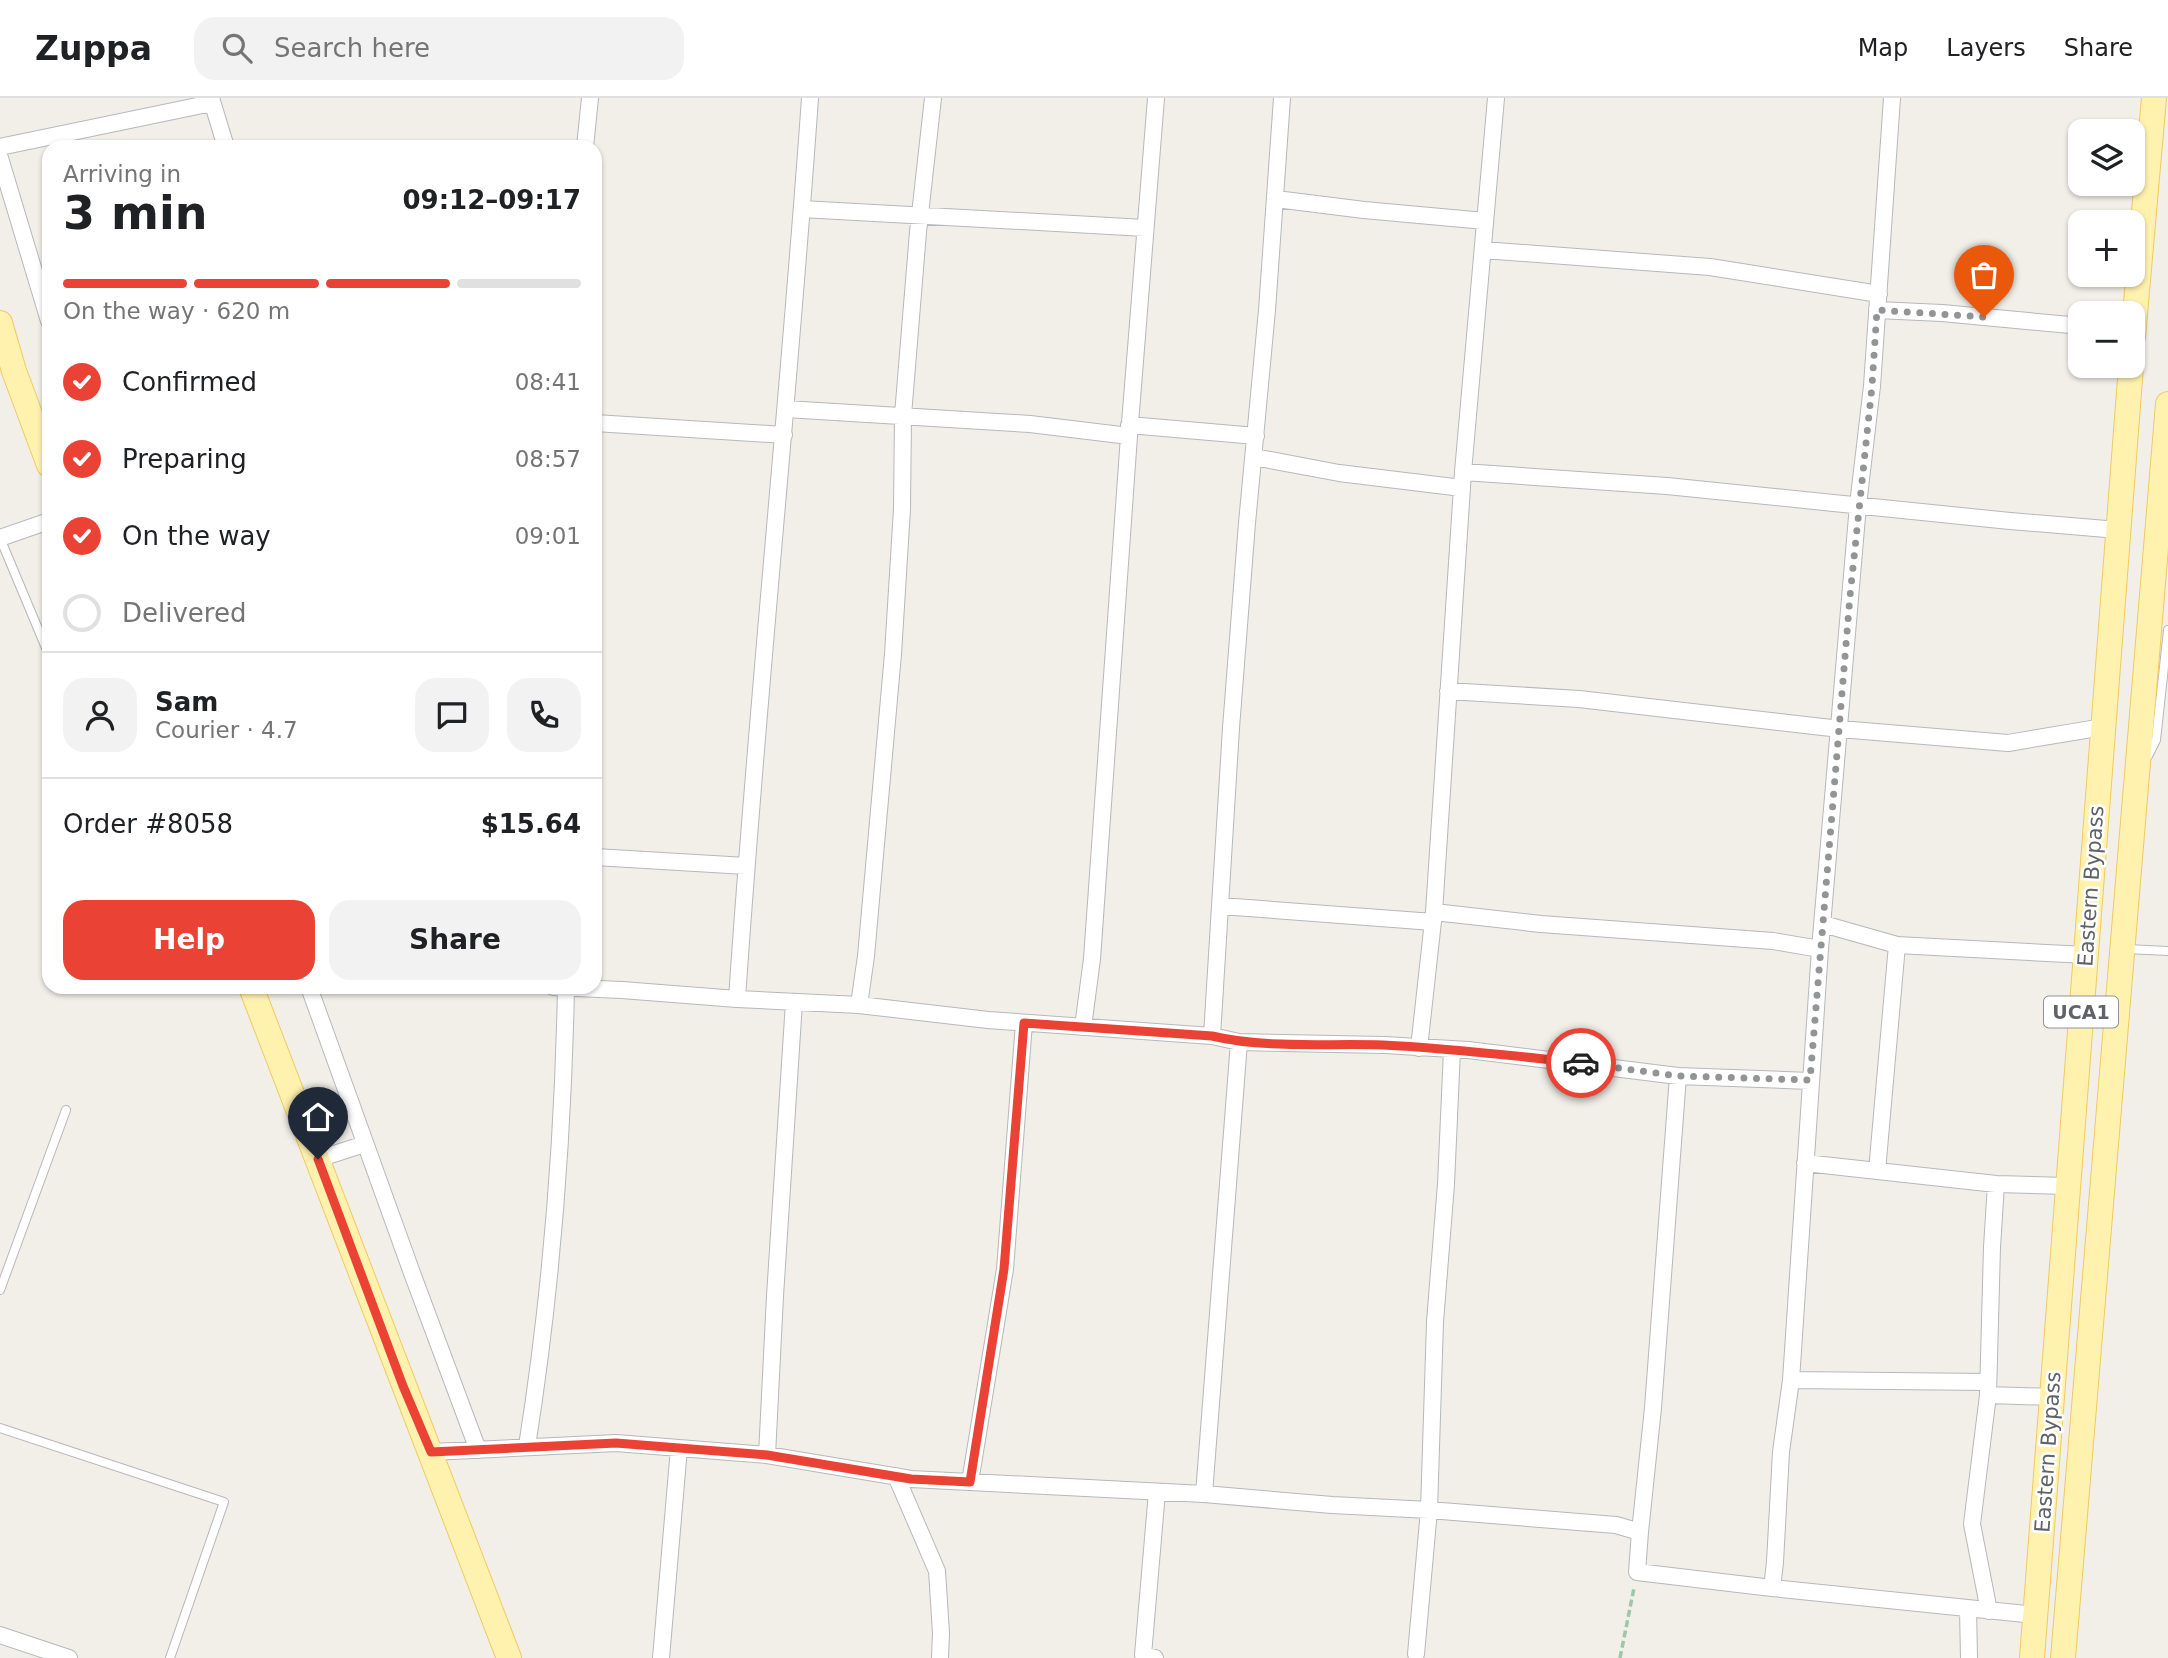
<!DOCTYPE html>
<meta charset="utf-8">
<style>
:root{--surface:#fff;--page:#f2f2f2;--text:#202124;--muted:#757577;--line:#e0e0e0;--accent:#ea4335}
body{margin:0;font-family:"DejaVu Sans",sans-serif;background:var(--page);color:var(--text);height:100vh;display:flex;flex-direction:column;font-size:26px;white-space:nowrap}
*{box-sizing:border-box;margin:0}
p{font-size:23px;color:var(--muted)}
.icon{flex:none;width:38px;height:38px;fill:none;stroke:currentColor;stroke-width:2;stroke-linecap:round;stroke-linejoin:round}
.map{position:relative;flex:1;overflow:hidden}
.sheet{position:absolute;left:42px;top:42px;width:560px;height:854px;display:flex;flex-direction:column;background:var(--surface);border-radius:21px;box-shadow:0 2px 5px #0004}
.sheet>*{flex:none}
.controls{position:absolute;left:2068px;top:21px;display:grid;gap:14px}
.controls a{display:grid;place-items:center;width:77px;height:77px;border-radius:14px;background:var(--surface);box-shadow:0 2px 5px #0004;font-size:35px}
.pin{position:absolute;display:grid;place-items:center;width:60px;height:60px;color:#fff;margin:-72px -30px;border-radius:50% 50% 50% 0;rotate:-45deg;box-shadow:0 0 7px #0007}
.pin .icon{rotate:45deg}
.courier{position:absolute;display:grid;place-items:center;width:70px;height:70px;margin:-35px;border:5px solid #ea4335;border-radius:50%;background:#fff;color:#222;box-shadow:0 2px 9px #0007}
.headline em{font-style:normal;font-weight:700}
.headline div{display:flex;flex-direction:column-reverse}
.headline{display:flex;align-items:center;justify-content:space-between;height:119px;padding:0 21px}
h1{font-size:46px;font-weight:700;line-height:52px}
.bar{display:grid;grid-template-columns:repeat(4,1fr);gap:10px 7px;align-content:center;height:84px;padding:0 21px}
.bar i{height:9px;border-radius:5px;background:var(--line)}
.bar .current{background:var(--accent)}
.bar p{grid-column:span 4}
.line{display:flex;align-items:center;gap:18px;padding:0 21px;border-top:2px solid var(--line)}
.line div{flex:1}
.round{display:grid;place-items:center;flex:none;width:74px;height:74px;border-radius:21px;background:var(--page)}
ol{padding:0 21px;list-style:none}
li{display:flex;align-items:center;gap:21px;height:77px}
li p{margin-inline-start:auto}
li .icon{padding:7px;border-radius:50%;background:var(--accent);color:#fff;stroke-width:4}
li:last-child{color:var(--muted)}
li i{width:38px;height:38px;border:4px solid var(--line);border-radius:50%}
.primary-button{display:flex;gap:14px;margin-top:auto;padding:14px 21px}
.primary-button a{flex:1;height:80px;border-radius:21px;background:var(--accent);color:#fff;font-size:28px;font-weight:700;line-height:80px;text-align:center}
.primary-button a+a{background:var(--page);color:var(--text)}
header{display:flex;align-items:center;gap:42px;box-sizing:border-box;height:98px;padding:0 35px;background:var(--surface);border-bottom:2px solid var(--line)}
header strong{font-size:33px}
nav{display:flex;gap:38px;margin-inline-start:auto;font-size:24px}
.search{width:490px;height:63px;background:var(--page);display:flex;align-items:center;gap:18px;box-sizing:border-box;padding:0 24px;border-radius:21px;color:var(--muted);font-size:26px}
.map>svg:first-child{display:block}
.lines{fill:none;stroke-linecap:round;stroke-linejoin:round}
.lane-casing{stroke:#b5b8bc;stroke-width:10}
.street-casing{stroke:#b5b8bc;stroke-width:18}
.primary-casing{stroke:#f2c960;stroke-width:26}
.path{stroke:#9cc7a9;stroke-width:3.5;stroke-dasharray:7 3.5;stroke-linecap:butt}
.lane{stroke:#fff;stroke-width:8}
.street{stroke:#fff;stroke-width:16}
.primary{stroke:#fff2af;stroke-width:24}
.done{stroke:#929495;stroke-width:7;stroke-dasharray:0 12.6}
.route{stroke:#ea4335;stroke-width:9}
.labels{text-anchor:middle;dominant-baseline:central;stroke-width:5;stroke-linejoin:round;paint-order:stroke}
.shield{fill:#fff;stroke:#8f9295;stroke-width:2}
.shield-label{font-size:19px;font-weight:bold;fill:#5f6368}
.street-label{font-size:21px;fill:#5f6368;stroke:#fff}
</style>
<header>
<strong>Zuppa</strong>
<div class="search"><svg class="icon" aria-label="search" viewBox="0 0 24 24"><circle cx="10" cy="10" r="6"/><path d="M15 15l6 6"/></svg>Search here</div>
<nav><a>Map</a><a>Layers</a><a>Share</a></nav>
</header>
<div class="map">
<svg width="2168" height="1560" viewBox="0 0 2168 1560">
<rect width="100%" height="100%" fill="#f1efe8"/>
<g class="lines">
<g class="lane-casing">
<path id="lane" d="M0,440L49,557
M2148,658L2156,642L2168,532
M2126,851L2168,853
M0,1192L66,1012
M0,1330L224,1404L170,1560"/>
</g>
<g class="street-casing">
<path id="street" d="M211,0L226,49
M0,49L212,5
M585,49L590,0
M0,60L49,223
M1276,101L1364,112L1485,123
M802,111L1145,130
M1483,152L1710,169L1879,196
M1877,212L1942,215L2081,228
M786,311L1030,326L1129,338
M595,325L784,337
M1129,327L1256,338
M1254,359L1339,375L1462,390
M1463,374L1667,388L2010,423L2118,432
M0,440L49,423
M1448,593L1579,601L1840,631L2008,645L2103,629
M595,759L746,768
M1221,808L1433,824
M1434,814L1541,826L1773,843L1820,851
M1823,826L1897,847L2086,857
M309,889L412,1175L478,1352
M553,889L622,892L737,901L859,907L988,922L1212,938L1239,944L1385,947L1468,952L1678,978L1810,983
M737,901C757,601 789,301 810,0
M859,907L866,858L893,556L902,411L903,317L918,134L933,0
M1083,929L1092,861L1129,338L1156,0
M1212,938L1231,630L1247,425L1267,212L1282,0
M1419,950L1434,814L1463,374L1496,0
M318,1061L365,1046
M1805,1065L1996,1086L2067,1088
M1877,1073L1897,847
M1791,1282L1988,1284
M1988,1297L2053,1299
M527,1348C551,1197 563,1044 566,890
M431,1354L616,1345L767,1357L911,1381L1204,1396L1332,1407L1429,1412L1616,1427L1640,1434L1637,1474L1772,1490L2035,1517
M767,1357L775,1198L794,904
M896,1378L937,1473L941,1535L940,1560
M970,1384L1005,1171L1024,925
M1204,1396L1239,944
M1640,1434L1653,1310L1678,978
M1772,1490L1775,1464L1781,1354L1791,1282L1820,851L1858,407L1872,288L1892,0
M1968,1511L1969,1560
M1989,1513L1972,1426L1988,1297L1992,1149L1996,1086
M0,1537L69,1560
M1416,1556L1429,1412L1435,1224L1446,1086L1452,952
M661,1560L679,1350
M1155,1560L1143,1557L1157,1394"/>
</g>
<g class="primary-casing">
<path id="primary" d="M0,225L14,273L49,367
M2133,239L2154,0
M251,889L509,1560
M2032,1560L2131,268
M2063,1560L2168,306"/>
</g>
<path class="path" d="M1620,1560L1634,1490"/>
<use href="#lane" class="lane"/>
<use href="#street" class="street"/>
<use href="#primary" class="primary"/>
</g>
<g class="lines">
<path class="done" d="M1581,965L1678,978L1810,982L1850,498L1872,288L1877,212L1984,219"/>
<path class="route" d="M318,1061L403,1288L431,1354L616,1345L767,1357L911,1381L970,1384L1004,1171L1024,925L1212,938C1267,951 1327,945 1383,947C1449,950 1515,958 1581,965"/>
</g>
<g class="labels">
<rect class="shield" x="2044" y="898.5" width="74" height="31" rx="5"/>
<g class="shield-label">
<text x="2081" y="914">UCA1</text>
</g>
<g class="street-label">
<text transform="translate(2091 788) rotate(-86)">Eastern Bypass</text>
<text transform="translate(2048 1354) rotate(-86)">Eastern Bypass</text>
</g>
</g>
</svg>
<div class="controls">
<a><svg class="icon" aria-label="layers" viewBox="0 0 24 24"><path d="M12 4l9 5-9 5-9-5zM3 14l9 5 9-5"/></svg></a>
<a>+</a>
<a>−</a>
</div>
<div class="pin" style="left:1984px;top:219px;background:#ea580c"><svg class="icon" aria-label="bag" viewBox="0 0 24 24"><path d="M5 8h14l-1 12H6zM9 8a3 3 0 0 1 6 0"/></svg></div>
<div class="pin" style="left:318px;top:1061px;background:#1f2937"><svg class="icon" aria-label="home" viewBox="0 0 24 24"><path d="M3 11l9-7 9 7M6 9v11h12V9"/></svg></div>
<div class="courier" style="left:1581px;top:965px"><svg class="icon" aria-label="car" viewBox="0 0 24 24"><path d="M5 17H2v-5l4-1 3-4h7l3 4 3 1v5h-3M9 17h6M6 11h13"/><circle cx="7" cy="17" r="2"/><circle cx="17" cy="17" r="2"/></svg></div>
<section class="sheet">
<div class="headline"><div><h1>3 min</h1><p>Arriving in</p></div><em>09:12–09:17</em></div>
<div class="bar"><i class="current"></i><i class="current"></i><i class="current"></i><i></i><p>On the way · 620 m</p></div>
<ol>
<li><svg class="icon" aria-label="check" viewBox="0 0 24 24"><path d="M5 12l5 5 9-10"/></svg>Confirmed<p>08:41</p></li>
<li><svg class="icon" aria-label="check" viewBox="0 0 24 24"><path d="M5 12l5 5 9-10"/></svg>Preparing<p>08:57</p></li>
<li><svg class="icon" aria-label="check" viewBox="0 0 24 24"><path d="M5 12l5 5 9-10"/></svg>On the way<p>09:01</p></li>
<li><i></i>Delivered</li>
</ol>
<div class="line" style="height:126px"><a class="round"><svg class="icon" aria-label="person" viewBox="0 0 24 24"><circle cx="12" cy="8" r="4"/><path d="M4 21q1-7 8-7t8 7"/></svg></a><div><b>Sam</b><p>Courier · 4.7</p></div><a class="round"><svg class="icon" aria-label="chat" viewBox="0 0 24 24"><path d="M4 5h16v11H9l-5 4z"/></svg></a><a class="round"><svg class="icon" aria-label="phone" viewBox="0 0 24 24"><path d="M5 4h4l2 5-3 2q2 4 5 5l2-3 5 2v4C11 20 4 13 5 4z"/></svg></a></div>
<div class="line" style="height:91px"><div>Order #8058</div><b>$15.64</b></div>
<div class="primary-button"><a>Help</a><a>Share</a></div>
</section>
</div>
